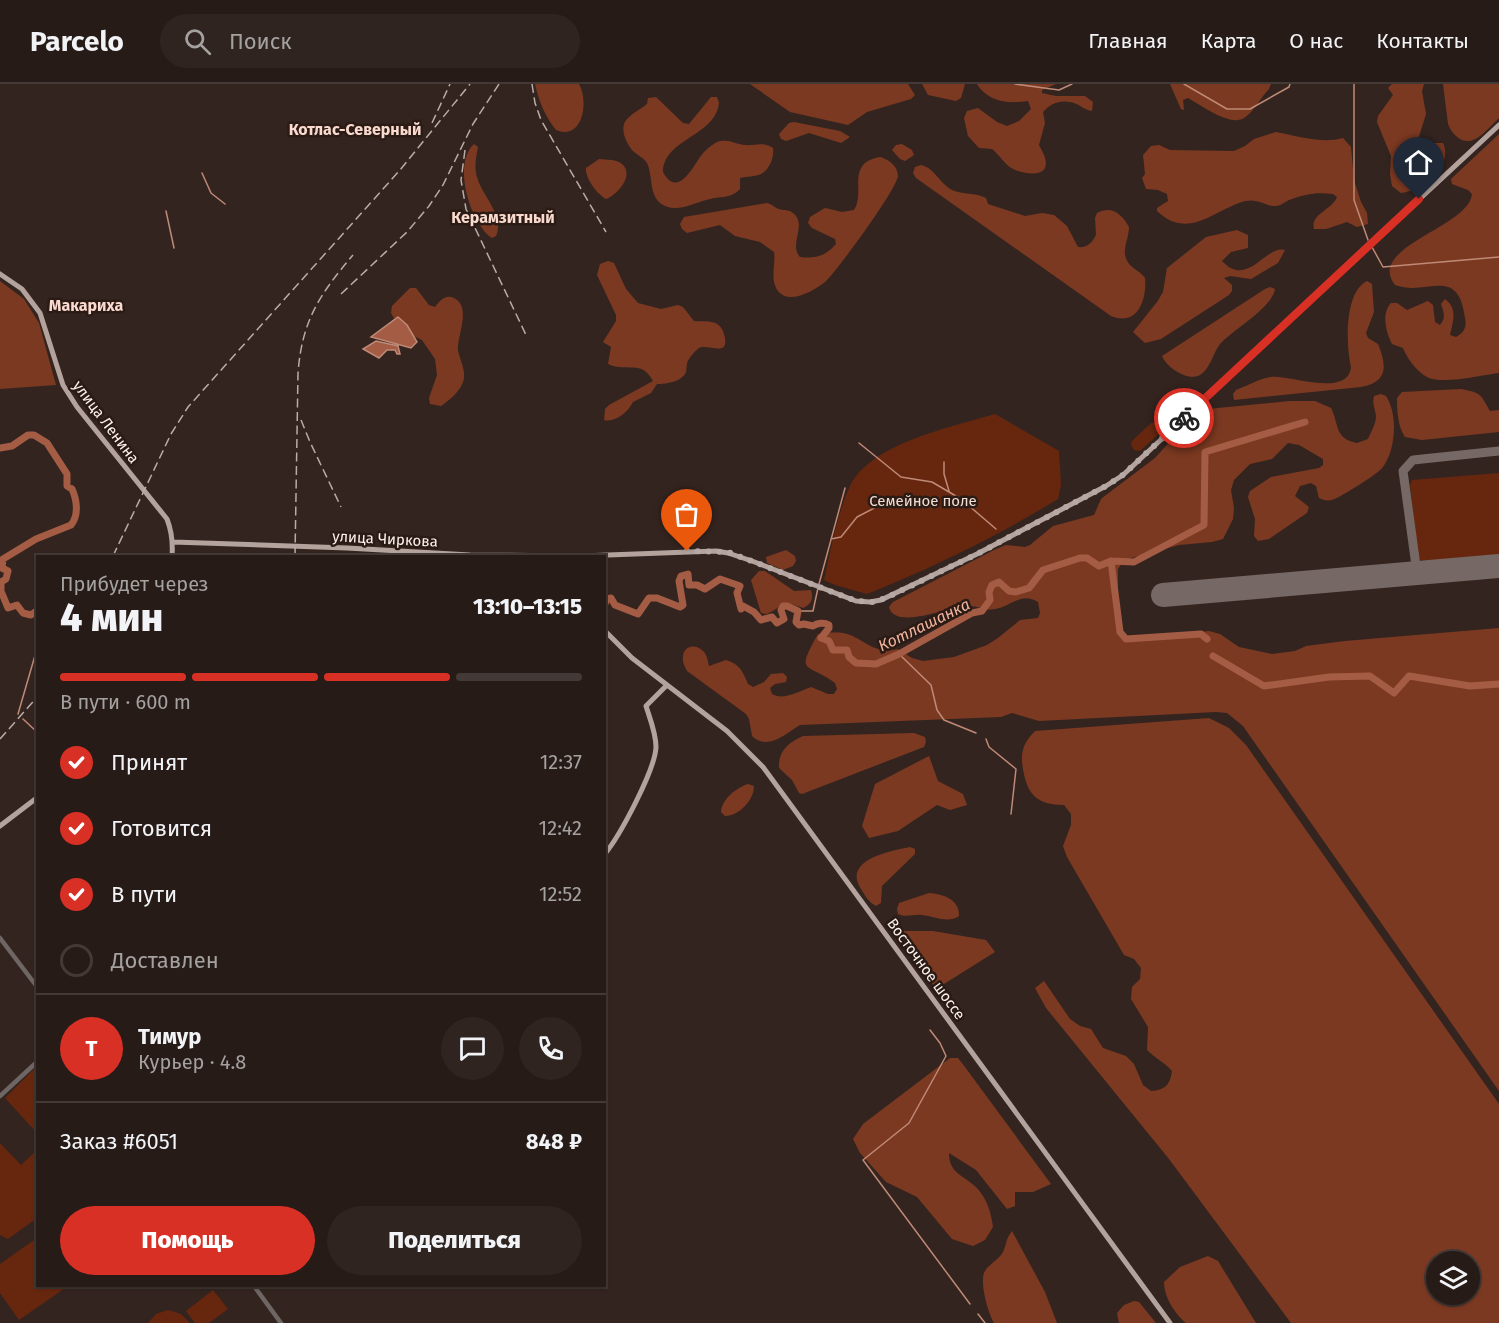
<!DOCTYPE html>
<html lang="ru">
<meta charset="utf-8">
<style>
:root{--surface:#271b17;--page:#2f2420;--text:#f1f3f6;--muted:#a4a1a1;--line:#433936;--accent:#d93025}
body{margin:0;font-family:"Fira Sans",sans-serif;background:var(--page);color:var(--text);height:100vh;display:flex;flex-direction:column;font-size:22px;white-space:nowrap}
*{box-sizing:border-box;margin:0}
p{font-size:20px;color:var(--muted)}
.icon{flex:none;width:33px;height:33px;fill:none;stroke:currentColor;stroke-width:2;stroke-linecap:round;stroke-linejoin:round}
.map{position:relative;flex:1;overflow:hidden}
.side{position:absolute;left:36px;top:471px;width:570px;height:732px;display:flex;flex-direction:column;background:var(--surface);border-radius:0px;box-shadow:0 2px 4px #0004,0 0 0 2px var(--line)}
.side>*{flex:none}
.tools{position:absolute;left:1426px;top:1167px;display:grid;gap:12px}
.tools a{display:grid;place-items:center;width:54px;height:54px;border-radius:50%;background:var(--surface);box-shadow:0 2px 4px #0004,0 0 0 2px var(--line);font-size:30px}
.pin{position:absolute;display:grid;place-items:center;width:51px;height:51px;color:#fff;margin:-62px -26px;border-radius:50% 50% 50% 0;rotate:-45deg;box-shadow:0 0 6px #0007}
.pin .icon{rotate:45deg}
.courier{position:absolute;display:grid;place-items:center;width:60px;height:60px;margin:-30px;border:4px solid #d93025;border-radius:50%;background:#fff;color:#222;box-shadow:0 2px 8px #0007}
.summary em{font-style:normal;font-weight:800}
.summary div{display:flex;flex-direction:column-reverse}
.summary{display:flex;align-items:center;justify-content:space-between;height:102px;padding:0 24px}
h1{font-size:39px;font-weight:800;line-height:45px}
.bar{display:grid;grid-template-columns:repeat(4,1fr);gap:9px 6px;align-content:center;height:72px;padding:0 24px}
.bar i{height:8px;border-radius:4px;background:var(--line)}
.bar .selected{background:var(--accent)}
.bar p{grid-column:span 4}
.line{display:flex;align-items:center;gap:15px;padding:0 24px;border-top:2px solid var(--line)}
.line div{flex:1}
.round{display:grid;place-items:center;flex:none;width:63px;height:63px;border-radius:32px;background:var(--page)}
ol{padding:0 24px;list-style:none}
li{display:flex;align-items:center;gap:18px;height:66px}
li p{margin-inline-start:auto}
li .icon{padding:6px;border-radius:50%;background:var(--accent);color:#fff;stroke-width:4}
li:last-child{color:var(--muted)}
li i{width:33px;height:33px;border:3px solid var(--line);border-radius:50%}
.action{display:flex;gap:12px;margin-top:auto;padding:12px 24px}
.action a{flex:1;height:69px;border-radius:36px;background:var(--accent);color:#fff;font-size:24px;font-weight:800;line-height:69px;text-align:center}
.action a+a{background:var(--page);color:var(--text)}
header{display:flex;align-items:center;gap:36px;box-sizing:border-box;height:84px;padding:0 30px;background:var(--surface);border-bottom:2px solid var(--line)}
header strong{font-size:28px}
nav{display:flex;gap:33px;margin-inline-start:auto;font-size:21px}
.search{width:420px;height:54px;background:var(--page);display:flex;align-items:center;gap:15px;box-sizing:border-box;padding:0 21px;border-radius:33px;color:var(--muted);font-size:22px}
.map>svg:first-child{display:block}
.green{fill:#67270e}
.forest{fill:#7c3921;fill-rule:evenodd}
.water{fill:#a45d44;stroke:#bf8a77;stroke-width:1.5}
.lines{fill:none;stroke-linecap:round;stroke-linejoin:round}
.stream{stroke:#bf8a77;stroke-width:1.5}
.river{stroke:#a45d44;stroke-width:7}
.taxiway{stroke:#766864;stroke-width:9}
.runway{stroke:#766864;stroke-width:24}
.minor{stroke:#6e6663;stroke-width:4.5}
.major{stroke:#b4a39d;stroke-width:5}
.rail{stroke:#b9ada8;stroke-width:1.5;stroke-dasharray:9 4.5;stroke-linecap:butt}
.done{stroke:#b7aaa6;stroke-width:6;stroke-dasharray:0 10.8}
.route{stroke:#d93025;stroke-width:8}
.labels{text-anchor:middle;dominant-baseline:central;stroke-width:5;stroke-linejoin:round;paint-order:stroke}
.street-label{font-size:15px;fill:#fdf2ee;stroke:#2a1b15}
.park-label{font-size:15px;fill:#f2ddd5;stroke:#2a1b15}
.neighbourhood-label{font-size:16px;font-weight:bold;fill:#fad9ce;stroke:#2a1b15}
.water-label{font-size:16px;font-style:italic;fill:#f2b49f;stroke:#2a1b15}
</style>
<header>
<strong>Parcelo</strong>
<div class="search"><svg class="icon" aria-label="search" viewBox="0 0 24 24"><circle cx="10" cy="10" r="6"/><path d="M15 15l6 6"/></svg>Поиск</div>
<nav><a>Главная</a><a>Карта</a><a>О нас</a><a>Контакты</a></nav>
</header>
<div class="map">
<svg width="1499" height="1239" viewBox="0 0 1499 1239">
<rect width="100%" height="100%" fill="#34241f"/>
<path class="green" d="M995,330L1059,367L1061,401L1058,415C998,452 932,484 867,510L835,501L824,496C831,465 837,431 850,402C871,359 952,343 995,330Z
M1151,339H1156L1160,342V349L1140,367L1134,366L1131,361L1132,357Z
M1499,389V472L1429,478L1420,476L1417,469L1410,401L1412,396Z
M37,982V1049L5,1014Z
M0,1059L21,1081L37,1066V1134L8,1155L0,1151Z
M37,1154L38,1202H68L19,1236L0,1209V1180Z
M213,1206L228,1225L209,1239H195L186,1227Z
M168,1226L181,1230L190,1239H148L156,1230Z"/>
<path class="forest" d="M535,0H579C589,17 583,57 556,46C545,32 539,18 535,0Z
M750,0H908L915,11L911,15L867,28L848,41L790,28Z
M922,0H965L961,14L956,17L928,11Z
M977,0H1056L1042,6V9L1056,12H1085L1093,18L1092,27C1084,26 1081,21 1074,19C1061,15 1051,19 1043,28L1045,39L1039,61C1041,65 1044,70 1045,74C1051,95 1024,90 1013,85C1005,81 999,70 992,65L979,64L968,52L964,34L967,27L978,24L997,38L1007,42L1019,37L1031,25L1028,17C1008,20 988,18 977,0Z
M1170,0H1271L1269,5C1261,13 1254,28 1244,34C1230,43 1201,21 1188,14L1183,16L1184,26L1181,25Z
M1392,0H1424L1422,7L1426,30L1412,75L1417,78L1423,74L1432,59H1443C1454,83 1422,107 1401,109L1392,102L1390,90L1391,72L1377,38L1378,32L1393,11L1388,4Z
M1443,0H1499V34C1487,45 1472,67 1456,52C1452,48 1450,45 1448,40Z
M656,13L683,39L689,40L711,13H717L719,19C715,53 664,54 663,88C677,114 692,85 700,73C704,67 710,62 717,58C728,54 735,60 745,61C756,62 763,57 773,64C774,74 770,85 761,90C755,93 747,92 740,94V105C730,115 722,112 710,115C695,118 675,131 660,119C649,109 653,92 647,79C644,74 637,71 633,67C626,59 618,43 628,34C634,28 641,25 647,20L648,14Z
M794,38L840,47L850,53L841,59L809,49L786,57L781,55L779,50L789,39Z
M1276,48C1298,52 1321,60 1343,54L1351,63L1354,96L1361,118L1367,129L1368,140L1357,143L1347,138L1326,145H1314C1310,130 1332,126 1337,113L1333,110C1316,108 1305,110 1289,116C1285,118 1280,122 1276,122C1267,123 1259,114 1245,117C1213,126 1189,157 1157,127V124L1168,117L1167,110L1158,106L1146,105L1142,94L1145,90L1143,71L1151,62L1159,61L1170,66L1234,67L1245,62L1254,55Z
M1499,50V289C1482,291 1441,301 1427,293C1416,287 1407,274 1403,264L1392,260C1386,248 1381,230 1391,219H1397L1407,226L1428,217L1433,221L1435,238L1440,241C1446,234 1444,229 1441,220L1445,215C1458,225 1453,237 1450,251L1456,253C1464,249 1467,243 1465,234C1458,180 1427,213 1395,201C1365,163 1470,143 1472,110L1468,106L1452,100L1451,95Z
M474,60L478,63C476,73 474,83 477,93C482,112 505,131 496,152L492,154C470,139 452,80 474,60Z
M902,60L912,66L914,71L905,77L900,75L892,66L896,61Z
M880,73C888,75 898,82 898,92C897,105 837,187 825,198C815,206 790,221 779,208C769,197 776,181 774,168L760,158L735,152L720,141L687,149L682,145L680,140L684,133L767,119C772,120 775,124 779,125C785,127 788,125 793,129C808,141 788,160 800,173C815,175 826,172 836,160L835,155L812,144L808,139L810,133L825,124L842,128L854,126C866,108 845,79 880,73Z
M599,75C606,76 617,75 622,80C635,91 617,111 606,115C597,110 585,94 586,84Z
M921,81C935,84 939,99 952,106C963,111 975,108 986,114L988,120L1025,132L1042,129L1054,131L1067,142L1078,163C1087,164 1092,159 1096,151L1095,134L1097,129C1111,121 1122,130 1129,143C1129,157 1119,168 1130,181C1135,186 1141,188 1145,194C1147,215 1138,243 1111,232L916,94L913,89L915,83Z
M1237,146L1248,151V164L1231,168L1222,177C1248,205 1266,160 1285,166L1278,179L1251,195L1230,192L1224,194L1232,201V207L1229,211L1161,255L1145,259L1133,248L1157,218L1163,208L1167,184L1206,153Z
M608,177L614,179L626,205L638,219L661,225L678,221L683,223L694,237C705,238 718,235 723,247C733,276 708,259 699,264C696,266 691,272 689,275C686,279 687,283 686,288C682,298 666,300 657,300L651,309L633,318C628,328 615,339 604,336L605,325L609,321L653,297C641,275 629,289 608,280L611,263L603,258L616,237V231L597,191L600,180Z
M0,197L24,215L39,239L56,301L0,305Z
M1367,197L1372,200L1374,228L1366,249L1368,254L1378,260C1387,282 1388,298 1361,303L1234,316L1233,310L1236,306C1247,302 1260,294 1271,293C1290,291 1348,314 1351,283C1346,262 1344,208 1367,197Z
M1270,203L1275,205C1272,224 1234,245 1220,260C1213,269 1210,285 1200,291C1188,298 1166,283 1162,272L1265,205Z
M410,204H416L429,221L435,223C440,217 445,210 454,214C472,223 457,251 458,266C460,277 467,288 463,298C459,309 449,316 441,322L430,320L429,314L437,291L435,275L422,256L401,246L391,229L392,222Z
M1461,305C1482,309 1480,310 1490,327L1499,326V348L1422,356L1405,353C1398,343 1397,327 1397,314L1402,308Z
M1381,310L1386,312C1398,330 1396,365 1383,383C1378,390 1341,413 1332,416C1327,417 1323,416 1319,414L1316,402L1311,399L1300,402L1295,412L1309,423L1307,429L1269,455L1258,457L1254,452L1255,435L1248,413L1250,407L1271,393L1319,384L1323,381V375L1299,361L1288,359L1272,375L1250,380L1234,396L1231,406L1234,424L1233,435L1223,455L1212,458L1179,461L1124,476L1118,485V528L1123,550L1132,556L1209,547L1220,550L1239,563L1272,570L1295,567L1306,562L1345,557L1499,544V1007L1243,642L1227,629L1216,628L1039,637L1012,629L1001,633L800,641C785,650 768,667 752,652L749,635L746,630L687,587C685,583 682,578 683,573C683,561 697,559 704,568C707,571 708,578 709,582L726,576C740,580 743,588 748,600L753,603L764,598L771,590L783,589L787,593L786,598L775,600L770,604L772,610C783,617 800,607 811,603L828,610H834L837,605L835,599C806,578 795,591 818,550C825,549 836,548 843,549C864,553 871,571 898,565L912,574L923,577L954,573L987,561L998,554L1020,536L1038,534L1040,529L1038,518C1021,507 1011,523 995,525C985,527 976,521 967,522C950,522 895,547 889,523L893,518L994,466L1006,461L1025,463L1030,461L1053,442L1094,431L1101,415L1106,411L1155,374L1183,343L1208,325L1290,317H1315L1331,324C1339,339 1334,355 1357,359L1368,355C1371,348 1376,340 1376,332C1375,324 1372,320 1374,312Z
M786,466L795,472L796,477L793,482L783,486L767,479L766,473Z
M759,487H765L794,507L811,506C814,515 811,520 803,524C777,515 787,521 767,530L761,529L751,496Z
M1209,634L1229,644L1246,661L1499,1020V1239H1291L1169,1075L1046,924L1035,904L1044,897L1070,935L1080,942L1091,945L1103,964L1126,972L1134,980L1143,1001L1151,1007C1165,1006 1170,1001 1172,987C1164,978 1155,974 1147,966L1148,943L1131,915L1132,903L1140,895L1141,884L1134,875L1124,871L1067,773L1063,762L1071,741V730L1064,721C1037,721 1027,710 1023,685C1020,669 1023,659 1035,647ZM1437,1178H1470V1210H1437Z
M914,649L925,653L926,658L924,663L802,710L799,709L792,696L779,684C778,667 789,658 803,652Z
M929,672L938,697L963,710L967,721L950,726L937,721L898,747L869,754L862,742L875,700Z
M748,700L754,702C754,716 739,732 725,732L721,728C722,715 736,704 748,700Z
M910,763L915,765V770L882,802L881,819L876,822C869,818 865,812 861,805C842,776 890,767 910,763Z
M929,809C942,810 960,815 959,832C948,840 934,832 922,831C913,830 906,834 898,830L897,825L899,819Z
M893,847H933L986,856L995,868L936,905Z
M950,974H958L965,983L1051,1100L1033,1108H1015V1122L1007,1125L976,1086L949,1069C949,1090 964,1091 977,1104C987,1115 991,1128 993,1143L985,1156L973,1162L952,1155L917,1113L886,1098L860,1069L853,1055L863,1040Z
M1012,1147L1045,1208L1057,1239H994C988,1229 980,1200 984,1189C987,1181 999,1176 1003,1168C1007,1160 1005,1156 1012,1147Z
M1208,1172L1218,1177L1256,1239H1186C1175,1230 1164,1213 1164,1198L1180,1183Z
M1134,1217L1139,1218L1156,1239H1119L1117,1229L1124,1221Z"/>
<path class="water" d="M398,233L407,241L417,258L411,264L371,253Z
M376,257L398,262L400,270H397L395,266H387L379,274L363,265Z"/>
<g class="lines">
<path class="stream" d="M1015,0L1059,6L1072,0
M1184,0L1227,25H1250L1289,3L1290,0
M1354,0V116L1368,156
M202,89L211,109L225,120
M166,127L174,164
M1372,163L1383,183L1499,173
M859,359L901,393L932,398L961,415L996,445
M944,378V390L949,407
M831,455L841,453L857,433L884,419
M819,500L845,404
M798,527H813L818,504
M899,570L931,601L937,626L944,636L976,649
M18,630L36,568L35,528
M23,635L38,649
M986,655L989,663L1016,685L1011,730
M930,946L940,959L946,972L909,1039L863,1076L970,1220
M978,1230L985,1239"/>
<path class="river" d="M0,364L12,362L28,351H34L47,359L67,390V402L72,405C77,416 79,431 71,441L36,455L3,475L2,484L8,487L6,495L1,498V507L8,524L17,521L23,529L31,531L35,528L38,530
M1111,477L1120,548L1126,555L1201,550L1207,555
M604,522L607,515L611,514L615,521L638,530L649,514H657L680,523L683,521L679,497L681,492L688,490L689,501H697L705,505L720,495L740,502L737,509L741,525L743,522L754,528L761,536L772,533L777,539L784,535L781,526L783,522H787L798,527L796,538L799,541L804,540L813,542C817,539 824,538 829,541V544L821,554L829,557L833,566H847L849,573L856,579L876,580L899,570L972,529L982,527L990,516L989,508L992,501L999,498L1009,507L1016,508L1029,504L1043,486L1080,474H1087L1099,482L1111,477L1134,478L1204,441L1205,368L1305,338
M1213,572L1264,602L1329,593L1370,592L1394,609L1409,592L1470,602L1499,600"/>
<path class="taxiway" d="M1417,489L1403,387L1413,376L1499,367"/>
<path class="runway" d="M1163,511L1499,482"/>
<path class="minor" d="M0,854L38,904
M0,1012L38,977
M254,1202L281,1239"/>
<path class="major" d="M0,190L22,205L40,229L63,301L77,323L167,435C172,448 173,459 172,472
M173,458L347,464L470,471L581,472L716,467L728,469L752,477L856,517L870,518L881,516L977,470L1106,402L1123,391L1499,41
M604,546L632,574L727,647L763,683L1170,1239
M0,742L38,713
M604,771C620,752 655,686 656,663C656,649 650,635 646,622L667,601"/>
<path class="rail" d="M532,0L535,19L541,36L606,148
M432,39L450,0
M465,66L461,96L466,125L527,253
M341,210L407,148L429,122L443,101L473,40L499,0
M301,336L310,358L341,423
M113,472L171,350L188,323L400,86L470,0
M295,472L298,289C302,236 320,210 353,171
M0,655L38,612"/>
</g>
<g class="lines">
<path class="done" d="M687,467L728,468L856,517L874,518L888,513L977,470L1106,402L1123,391L1184,334"/>
<path class="route" d="M1184,334L1419,115"/>
</g>
<g class="labels">
<g class="street-label">
<text transform="translate(106 338) rotate(53)">улица Ленина</text>
<text transform="translate(385 455) rotate(3)">улица Чиркова</text>
<text transform="translate(926 885) rotate(54)">Восточное шоссе</text>
</g>
<g class="park-label">
<text x="923" y="417">Семейное поле</text>
</g>
<g class="neighbourhood-label">
<text x="355" y="45">Котлас-Северный</text>
<text x="503" y="133">Керамзитный</text>
<text x="86" y="221">Макариха</text>
</g>
<g class="water-label">
<text transform="translate(924 541) rotate(-26)">Котлашанка</text>
</g>
</g>
</svg>
<div class="tools">
<a><svg class="icon" aria-label="layers" viewBox="0 0 24 24"><path d="M12 4l9 5-9 5-9-5zM3 14l9 5 9-5"/></svg></a>
</div>
<div class="pin" style="left:687px;top:467px;background:#ea580c"><svg class="icon" aria-label="bag" viewBox="0 0 24 24"><path d="M5 8h14l-1 12H6zM9 8a3 3 0 0 1 6 0"/></svg></div>
<div class="pin" style="left:1419px;top:115px;background:#1f2937"><svg class="icon" aria-label="home" viewBox="0 0 24 24"><path d="M3 11l9-7 9 7M6 9v11h12V9"/></svg></div>
<div class="courier" style="left:1184px;top:334px"><svg class="icon" aria-label="bike" viewBox="0 0 24 24"><circle cx="6" cy="16" r="4"/><circle cx="18" cy="16" r="4"/><path d="M6 16l4-8h5l3 8M10 8l3 8H6M13 5h3"/></svg></div>
<section class="side">
<div class="summary"><div><h1>4 мин</h1><p>Прибудет через</p></div><em>13:10–13:15</em></div>
<div class="bar"><i class="selected"></i><i class="selected"></i><i class="selected"></i><i></i><p>В пути · 600 m</p></div>
<ol>
<li><svg class="icon" aria-label="check" viewBox="0 0 24 24"><path d="M5 12l5 5 9-10"/></svg>Принят<p>12:37</p></li>
<li><svg class="icon" aria-label="check" viewBox="0 0 24 24"><path d="M5 12l5 5 9-10"/></svg>Готовится<p>12:42</p></li>
<li><svg class="icon" aria-label="check" viewBox="0 0 24 24"><path d="M5 12l5 5 9-10"/></svg>В пути<p>12:52</p></li>
<li><i></i>Доставлен</li>
</ol>
<div class="line" style="height:108px"><b class="round" style="background:var(--accent);color:#fff">Т</b><div><b>Тимур</b><p>Курьер · 4.8</p></div><a class="round"><svg class="icon" aria-label="chat" viewBox="0 0 24 24"><path d="M4 5h16v11H9l-5 4z"/></svg></a><a class="round"><svg class="icon" aria-label="phone" viewBox="0 0 24 24"><path d="M5 4h4l2 5-3 2q2 4 5 5l2-3 5 2v4C11 20 4 13 5 4z"/></svg></a></div>
<div class="line" style="height:78px"><div>Заказ #6051</div><b>848 ₽</b></div>
<div class="action"><a>Помощь</a><a>Поделиться</a></div>
</section>
</div>
